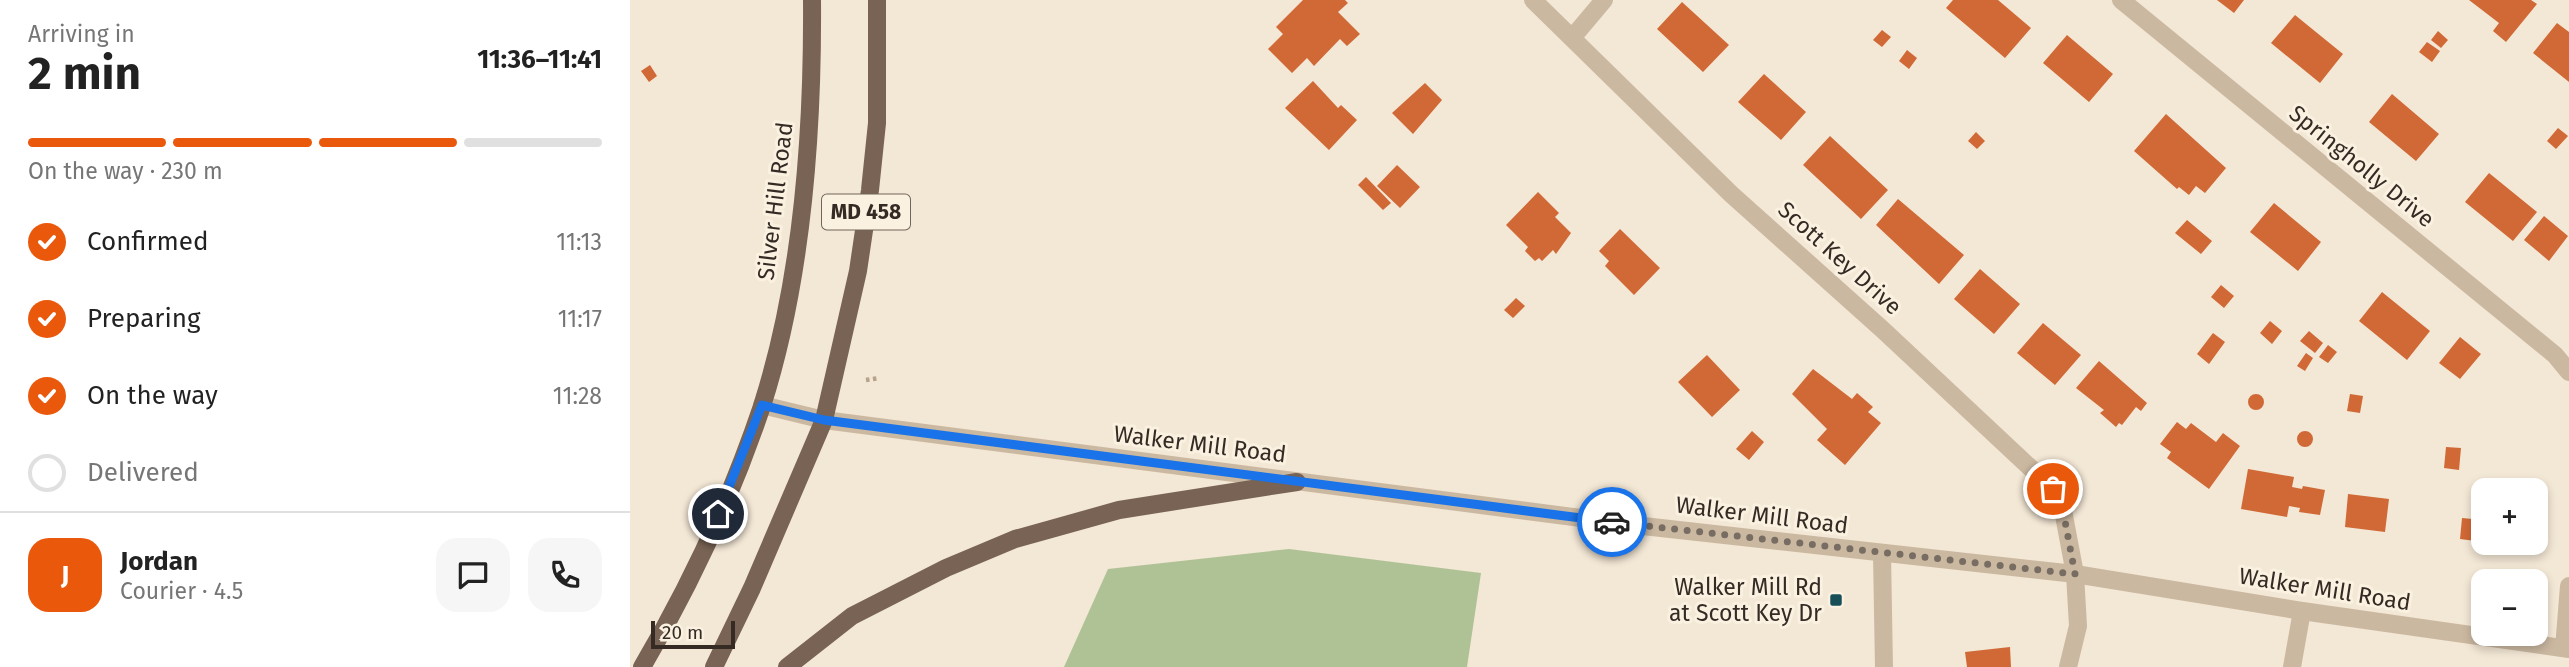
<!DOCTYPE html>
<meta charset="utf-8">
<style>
:root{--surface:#fff;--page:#f6f6f6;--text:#222;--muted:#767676;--line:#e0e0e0;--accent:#ea580c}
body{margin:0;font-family:"Fira Sans",sans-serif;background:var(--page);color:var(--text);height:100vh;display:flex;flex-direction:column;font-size:26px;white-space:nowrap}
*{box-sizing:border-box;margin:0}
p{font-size:23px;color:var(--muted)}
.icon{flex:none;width:38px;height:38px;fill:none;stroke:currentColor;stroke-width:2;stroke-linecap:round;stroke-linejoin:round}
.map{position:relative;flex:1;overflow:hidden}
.details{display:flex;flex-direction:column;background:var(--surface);width:630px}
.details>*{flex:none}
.tools{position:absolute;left:1841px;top:478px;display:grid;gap:14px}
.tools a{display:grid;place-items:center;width:77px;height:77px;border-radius:14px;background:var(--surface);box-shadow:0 4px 10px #0003;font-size:35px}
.scale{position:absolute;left:21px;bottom:18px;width:84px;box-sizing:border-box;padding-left:7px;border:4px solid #352b24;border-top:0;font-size:19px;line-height:24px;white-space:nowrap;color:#352b24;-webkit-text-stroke:5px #faf1e1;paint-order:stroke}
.pin{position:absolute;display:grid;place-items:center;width:60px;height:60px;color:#fff;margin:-30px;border:4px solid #fff;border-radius:50%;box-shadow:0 2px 7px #0007}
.courier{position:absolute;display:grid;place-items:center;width:70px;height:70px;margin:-35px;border:5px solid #1a73e8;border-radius:50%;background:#fff;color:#222;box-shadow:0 2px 9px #0007}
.overview em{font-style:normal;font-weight:700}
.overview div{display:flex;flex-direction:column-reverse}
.overview{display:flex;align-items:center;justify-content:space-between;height:119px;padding:0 28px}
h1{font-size:46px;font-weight:700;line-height:52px}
.bar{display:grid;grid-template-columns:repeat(4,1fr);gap:10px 7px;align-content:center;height:84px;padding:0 28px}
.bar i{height:9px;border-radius:5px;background:var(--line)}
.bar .selected{background:var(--accent)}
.bar p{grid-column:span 4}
.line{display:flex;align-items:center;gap:18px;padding:0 28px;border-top:2px solid var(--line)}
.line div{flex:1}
.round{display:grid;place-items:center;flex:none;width:74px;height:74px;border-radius:21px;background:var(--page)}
ol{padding:0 28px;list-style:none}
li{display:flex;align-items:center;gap:21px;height:77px}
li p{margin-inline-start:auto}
li .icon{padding:7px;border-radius:50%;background:var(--accent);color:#fff;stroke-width:4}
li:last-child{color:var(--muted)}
li i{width:38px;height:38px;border:4px solid var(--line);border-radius:50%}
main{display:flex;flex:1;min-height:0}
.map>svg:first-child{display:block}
.green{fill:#afc295}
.building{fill:#d06936}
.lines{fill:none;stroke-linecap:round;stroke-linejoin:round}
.path{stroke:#b7a28b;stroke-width:4.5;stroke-dasharray:3.5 3.5;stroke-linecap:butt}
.service{stroke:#cbb8a1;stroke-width:18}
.minor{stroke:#cbb8a1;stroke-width:18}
.tertiary{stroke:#cbb8a1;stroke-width:18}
.primary{stroke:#786354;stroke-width:18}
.done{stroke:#786d62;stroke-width:7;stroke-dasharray:0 12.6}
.route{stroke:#1a73e8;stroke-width:9}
.poi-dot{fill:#174f59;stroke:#faf1e1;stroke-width:2.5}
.labels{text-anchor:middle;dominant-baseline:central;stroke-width:6;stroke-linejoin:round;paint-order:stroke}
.shield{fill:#faf1e1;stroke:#70665d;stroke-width:2}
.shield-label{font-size:21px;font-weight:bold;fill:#352b24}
.street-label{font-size:23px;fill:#352b24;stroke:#faf1e1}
.poi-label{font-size:23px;fill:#352b24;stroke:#faf1e1;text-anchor:end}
</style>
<main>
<section class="details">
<div class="overview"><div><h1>2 min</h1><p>Arriving in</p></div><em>11:36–11:41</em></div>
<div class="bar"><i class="selected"></i><i class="selected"></i><i class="selected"></i><i></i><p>On the way · 230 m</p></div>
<ol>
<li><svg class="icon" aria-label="check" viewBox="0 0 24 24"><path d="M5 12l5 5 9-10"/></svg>Confirmed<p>11:13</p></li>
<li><svg class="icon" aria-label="check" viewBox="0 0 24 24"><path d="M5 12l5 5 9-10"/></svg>Preparing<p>11:17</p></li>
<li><svg class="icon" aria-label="check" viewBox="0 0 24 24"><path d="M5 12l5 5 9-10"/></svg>On the way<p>11:28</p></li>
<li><i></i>Delivered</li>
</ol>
<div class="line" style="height:126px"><b class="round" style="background:var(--accent);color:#fff">J</b><div><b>Jordan</b><p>Courier · 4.5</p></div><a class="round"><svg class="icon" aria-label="chat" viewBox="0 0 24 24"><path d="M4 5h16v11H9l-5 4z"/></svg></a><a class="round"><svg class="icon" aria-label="phone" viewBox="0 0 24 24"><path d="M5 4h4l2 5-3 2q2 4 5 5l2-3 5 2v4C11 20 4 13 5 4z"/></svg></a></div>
</section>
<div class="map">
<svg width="1939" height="667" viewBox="0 0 1939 667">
<rect width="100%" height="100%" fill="#f3e7d5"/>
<path class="green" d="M659,549L851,573L837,667H434L478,569Z"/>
<path class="building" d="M673,0H715L718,3L708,12L730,34L717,46L710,39L684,66L677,58L662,73L638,49L653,34L646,27Z
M1323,0H1368L1401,28L1375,58L1316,8Z
M1587,0H1614L1604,13Z
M1839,0H1901L1907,4L1876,42L1863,31L1869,23Z
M1052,2L1099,45L1073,72L1027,29Z
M1665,15L1713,54L1690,83L1641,43Z
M1927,23L1939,32V82L1903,53Z
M1252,30L1261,37L1252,47L1243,40Z
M1808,31L1818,40L1811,48L1801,40Z
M1437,35L1483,74L1459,102L1413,63Z
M1797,42L1810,51L1802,62L1789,52Z
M1277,50L1287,58L1279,69L1269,61Z
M20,65L27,76L19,82L11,71Z
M1134,74L1176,112L1151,140L1108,102Z
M683,81L708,108L711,105L727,120L699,150L655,108Z
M795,83L812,100L783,134L762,113Z
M1762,94L1809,134L1786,161L1739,122Z
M1536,114L1596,168L1575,193L1566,186L1559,195L1549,187L1547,189L1504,151Z
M1928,128L1938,136L1926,149L1917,141Z
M1346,132L1355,141L1347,149L1338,141Z
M1200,136L1258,190L1231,219L1173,165Z
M767,165L790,187L770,208L747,186Z
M1859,173L1907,212L1883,241L1835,202Z
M736,177L761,203L753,210L728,185Z
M908,192L929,213L925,217L941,233L926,254L923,250L912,261L909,258L905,261L895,251L898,247L876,225Z
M1268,199L1334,255L1309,284L1246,225Z
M1644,203L1691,242L1668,271L1620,232Z
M1914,216L1938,236L1919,261L1894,240Z
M1557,220L1582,241L1571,254L1545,233Z
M990,229L1030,268L1004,295L975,266L979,261L969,251Z
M1350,269L1390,304L1364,334L1324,299Z
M1591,285L1604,296L1594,308L1581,297Z
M1752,292L1800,331L1777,360L1729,321Z
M886,298L895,306L883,318L874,310Z
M1640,321L1652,331L1642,344L1630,333Z
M1413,323L1451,355L1425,385L1387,353Z
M1679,331L1693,343L1685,353L1670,341Z
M1583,333L1595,342L1579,364L1567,354Z
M1830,337L1851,354L1830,379L1809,363Z
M1698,345L1707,352L1698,363L1689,357Z
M1676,353L1683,358L1675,371L1667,366Z
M1077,355L1110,390L1082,417L1048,382Z
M1469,361L1517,403L1511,411L1506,407L1492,425L1489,423L1486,427L1470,413L1474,410L1446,388Z
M1183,369L1222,399L1227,393L1243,407L1238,412L1251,423L1215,465L1187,440L1197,429L1162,394Z
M1720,394L1733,396L1730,413L1717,411Z
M1618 402a8 8 0 1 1 16 0a8 8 0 1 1-16 0Z
M1547,422L1556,429L1561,423L1586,442L1593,433L1610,446L1579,489L1537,458L1541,452L1530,444Z
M1122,431L1134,442L1119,460L1106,449Z
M1667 439a8 8 0 1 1 16 0a8 8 0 1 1-16 0Z
M1816,447L1831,448L1829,470L1814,468Z
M1618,469L1664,477L1662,487L1672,489L1673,486L1695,490L1690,515L1669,512L1670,508L1659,506L1657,517L1611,509Z
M1718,494L1759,499L1755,532L1715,527Z
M1832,518L1853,520V542L1830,539Z
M1380,647L1381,667H1337L1335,652Z"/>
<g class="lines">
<path class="path" d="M236,380L249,378"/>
<path class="service" d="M1252,554L1254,667
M1438,667L1448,626L1445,574
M1662,667L1672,611"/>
<path class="minor" d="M903,0L1101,194L1253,330L1423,489L1432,505L1445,574
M1491,0L1925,355L1939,372
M942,38L974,0
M1934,648L1939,586"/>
<path class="tertiary" d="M132,405L194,420L1013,526L1445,574L1672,611L1939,649"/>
<path class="primary" d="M12,667C60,586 102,495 132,406C173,278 183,133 182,0
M84,667L122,588L194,420L228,271L240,190L247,123V0
M157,667L222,616L316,568L385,539L489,510L667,482"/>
</g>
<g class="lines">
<path class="done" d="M982,522L1445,574L1432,505L1423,489"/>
<path class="route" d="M88,514L132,405L194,420L982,522"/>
</g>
<rect class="poi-dot" x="1199" y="593" width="14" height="14" rx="3.5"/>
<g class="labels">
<rect class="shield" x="192" y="194.5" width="88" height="35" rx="5"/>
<g class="shield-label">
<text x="236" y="212">MD 458</text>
</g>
<g class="street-label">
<text transform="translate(1732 166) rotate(39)">Springholly Drive</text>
<text transform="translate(145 201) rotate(-83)">Silver Hill Road</text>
<text transform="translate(1210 258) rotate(42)">Scott Key Drive</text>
<text transform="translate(570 444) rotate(7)">Walker Mill Road</text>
<text transform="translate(1132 515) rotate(7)">Walker Mill Road</text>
<text transform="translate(1695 589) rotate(9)">Walker Mill Road</text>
</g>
<g class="poi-label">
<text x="1192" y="587">Walker Mill Rd<tspan x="1192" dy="26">at Scott Key Dr</tspan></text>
</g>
</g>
</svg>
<div class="tools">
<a>+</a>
<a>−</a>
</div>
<div class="scale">20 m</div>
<div class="pin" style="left:1423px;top:489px;background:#ea580c"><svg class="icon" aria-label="bag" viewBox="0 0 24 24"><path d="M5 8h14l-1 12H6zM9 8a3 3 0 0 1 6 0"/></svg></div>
<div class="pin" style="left:88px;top:514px;background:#1f2937"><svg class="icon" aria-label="home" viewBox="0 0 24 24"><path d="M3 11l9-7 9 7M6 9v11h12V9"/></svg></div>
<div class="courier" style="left:982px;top:522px"><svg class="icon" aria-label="car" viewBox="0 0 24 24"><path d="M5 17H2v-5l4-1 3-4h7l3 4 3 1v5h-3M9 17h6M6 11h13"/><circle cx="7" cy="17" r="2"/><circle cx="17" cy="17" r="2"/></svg></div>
</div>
</main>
